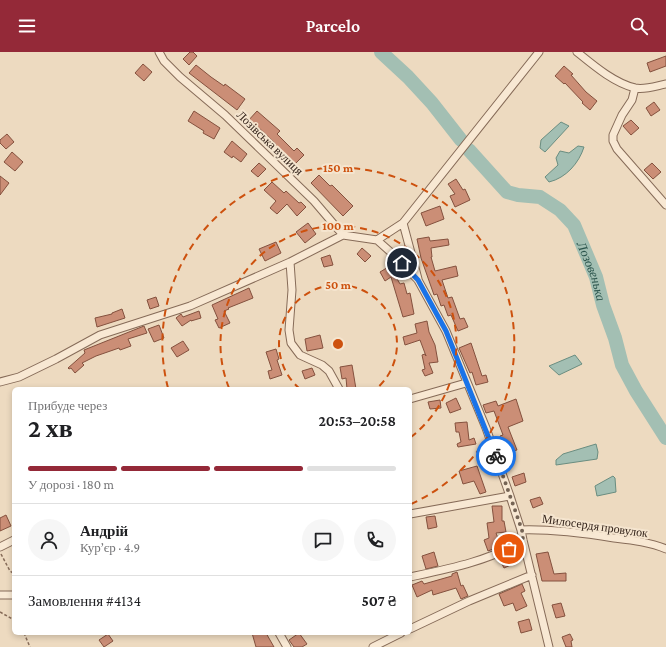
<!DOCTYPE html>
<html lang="uk">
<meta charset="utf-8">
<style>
:root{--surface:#fff;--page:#f6f6f6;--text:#202124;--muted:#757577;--line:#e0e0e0;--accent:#942938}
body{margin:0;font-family:"Crimson Pro",serif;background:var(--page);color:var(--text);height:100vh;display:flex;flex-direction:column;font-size:15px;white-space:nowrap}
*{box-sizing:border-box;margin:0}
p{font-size:13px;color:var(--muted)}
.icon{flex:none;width:22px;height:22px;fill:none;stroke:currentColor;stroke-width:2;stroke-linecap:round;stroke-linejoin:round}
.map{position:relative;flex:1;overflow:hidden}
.sheet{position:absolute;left:12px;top:335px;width:400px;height:248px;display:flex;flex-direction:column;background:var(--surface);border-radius:6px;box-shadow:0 2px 6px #0003}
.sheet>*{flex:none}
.pin{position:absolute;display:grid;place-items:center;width:34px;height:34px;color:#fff;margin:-17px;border:2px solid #fff;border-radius:50%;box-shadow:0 1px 4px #0007}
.courier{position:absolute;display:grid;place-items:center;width:40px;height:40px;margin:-20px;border:3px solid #1a73e8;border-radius:50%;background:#fff;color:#222;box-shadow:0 1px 5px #0007}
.head em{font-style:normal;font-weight:600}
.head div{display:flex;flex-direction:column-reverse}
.head{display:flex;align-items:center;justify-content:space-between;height:68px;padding:0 16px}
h1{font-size:26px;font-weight:600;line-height:30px}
.bar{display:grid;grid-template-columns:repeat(4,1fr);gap:6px 4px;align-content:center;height:48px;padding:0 16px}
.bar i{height:5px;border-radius:3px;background:var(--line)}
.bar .on{background:var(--accent)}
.bar p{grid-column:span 4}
.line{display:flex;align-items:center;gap:10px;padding:0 16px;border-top:1px solid var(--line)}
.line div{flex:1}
.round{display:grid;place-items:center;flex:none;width:42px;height:42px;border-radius:21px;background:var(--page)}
header{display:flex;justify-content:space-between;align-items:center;height:52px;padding:0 16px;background:var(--accent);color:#fff;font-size:18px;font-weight:600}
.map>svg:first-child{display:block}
.water{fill:#a3bfb3;stroke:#6a8d80}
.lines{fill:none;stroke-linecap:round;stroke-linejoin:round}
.river{stroke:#a3bfb3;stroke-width:14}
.building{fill:#cb8e76;stroke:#84513e}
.minor-casing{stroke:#866b58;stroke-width:9}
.path{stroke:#866b58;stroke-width:1.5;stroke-dasharray:3 2;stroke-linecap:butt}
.minor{stroke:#f8e8d3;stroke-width:7}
.done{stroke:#756455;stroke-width:4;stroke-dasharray:0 7.2}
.route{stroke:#1a73e8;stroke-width:5}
.ring{fill:none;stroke:#cd510e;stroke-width:2;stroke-dasharray:7 5}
.labels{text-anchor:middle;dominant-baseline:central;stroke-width:4;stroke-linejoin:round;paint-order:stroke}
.street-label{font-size:12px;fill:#35251c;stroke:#f5e5cf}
.water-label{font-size:13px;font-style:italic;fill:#2c554d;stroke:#f5e5cf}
.centre{fill:#cd510e;stroke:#f5e5cf;stroke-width:2}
.ring-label{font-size:12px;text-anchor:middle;font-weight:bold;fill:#cd510e;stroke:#f5e5cf;stroke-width:4;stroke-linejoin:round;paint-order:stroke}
</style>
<header><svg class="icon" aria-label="menu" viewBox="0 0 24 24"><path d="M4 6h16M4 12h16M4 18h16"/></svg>Parcelo<svg class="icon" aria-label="search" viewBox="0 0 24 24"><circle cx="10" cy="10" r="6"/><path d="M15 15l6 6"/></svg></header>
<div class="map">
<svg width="666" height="595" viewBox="0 0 666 595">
<rect width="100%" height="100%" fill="#eddac0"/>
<path class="water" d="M561,70L569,74L545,100L540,96L541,88Z
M578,94L584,95C579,111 566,126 549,130L545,125L558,113L556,106L560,99L569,101Z
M575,303L582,312L559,323L549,314Z
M596,392L598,400L597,407L556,413V408L563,402Z
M613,424L615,426L616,440L597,444L595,434Z"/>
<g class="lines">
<g class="river">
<path d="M381,0L408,25L432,51L461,88"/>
<path id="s1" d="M469,98L507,140L518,143L540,145L560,158L574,173L596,225L603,253L615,286L622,313L636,339L666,386"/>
</g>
</g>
<path class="building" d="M190,0H193L197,4L189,13L183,7Z
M666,4V14L650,20L647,11Z
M143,12L152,20L144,29L135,21Z
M196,13L211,25L224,34L225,32L245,47L237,58L189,21Z
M564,14L573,22L571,23L586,40L597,49L590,58L582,51L583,50L565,31L564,32L555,24Z
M654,50L660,58L651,64L646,56Z
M194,59L220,76L214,87L203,81L204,79L188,69Z
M257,59L280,79L277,82L294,99L297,96L304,103L294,113L274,94L276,92L258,75L256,78L247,70Z
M631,68L639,76L631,83L623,74Z
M7,82L14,90L6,97L0,91V88Z
M232,89L247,102L241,110L233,104L232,106L224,100Z
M12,100L23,110L15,119L4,110Z
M259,111L266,117L258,125L251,119Z
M652,111L661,120L653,127L644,118Z
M319,123L330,134L332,133L353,154L343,164L311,131Z
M0,124L9,131L0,143Z
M456,127L463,138L465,137L470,148L455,155L450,144L455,142L448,132Z
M272,130L284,141L286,139L299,151L301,150L306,155L297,164L287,152L277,162L270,156L276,149L264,138Z
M440,154L444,167L426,174L421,161Z
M308,171L316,182L305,191L296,180Z
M429,185L430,189L448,187L449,193L431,196L432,205H431L435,219L456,214L458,224L442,228L448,246L452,245L460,267L464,266L468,275L458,279L451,263L448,264L444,253L441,254L437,242L434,243L421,206L417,187Z
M276,190L281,201L265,209L259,197Z
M362,196L371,204L365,210L357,202Z
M330,203L333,213L324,215L321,206Z
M390,214L400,232L404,231L407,242L410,241L414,262L403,265L391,225L385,229L380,220Z
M249,236L253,246L228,256L229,257L224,259L230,271L219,276L215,268L218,267L212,253Z
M156,245L159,254L150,257L147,248Z
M122,257L125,266L97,275L95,266L112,262V261Z
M199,259L201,266L191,269V268L182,274L176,266L181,262L183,265Z
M427,269L429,280L435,293L438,310L429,311L433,321L425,324L422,318L425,317L422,303L425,302L426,304L420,288L405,293L403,285L417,281L415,272Z
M159,273L164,286L154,290L148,277Z
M144,274L147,281L128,287L131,294L120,298L119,296L96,304L82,311L84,313L75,321L71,316L69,317L68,316L85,301L84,298Z
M320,283L323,296L307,299L305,287Z
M183,289L189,298L177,305L171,296Z
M471,291L482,324L486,323L488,330L476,333L472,320L470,321L459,296Z
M276,297L279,307L277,308L282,323L270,327L268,319L272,318L266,300Z
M352,313L356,337H347L346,326L342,327L340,315Z
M312,316L315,323L305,327L302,319Z
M456,346L461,357L450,361L446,351Z
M516,347L523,369L508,375L517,398L504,401L500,384L503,383L494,359L486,361L483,353L496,349L498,354Z
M440,348L441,356L430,357L428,350Z
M467,370L469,388L474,386L476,392L458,395L457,392L461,390L459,380H456L455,371Z
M477,414L486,440L480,442L474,429L463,432L459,419Z
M524,421L526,430L515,434L512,425Z
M540,445L543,452L533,456L530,448Z
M492,454H502V469H504L506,480L496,481L501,494L488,499L484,488L489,486L487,471L494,470Z
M6,463L11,474L0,479V466Z
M435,464L437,475L428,477L426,465Z
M434,500L438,514L426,517L422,504Z
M548,500L554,522L566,521V529H542L536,502Z
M505,503V504L509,503L513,512L504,516L499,506Z
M457,520L461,534L463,533L468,544L461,547L456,536L433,543L432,538L417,545L412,533L422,529L424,532L452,524V522Z
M522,532L525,539L521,541L527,554L516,559L513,551L504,554L499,542Z
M561,551L565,564L556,566L552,553Z
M529,567L532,578L521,581L518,570Z
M252,581H266L274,595H256Z
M299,581L307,592L302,595H294L289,588Z
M108,582L113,589L104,595L99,588Z
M570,582L573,588L571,589L572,595H566L562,585Z"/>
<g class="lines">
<g class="minor-casing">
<path id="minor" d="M159,0L164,9L180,25L225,63L314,149L343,183L377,188L394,203L418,228L446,279L486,376L510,444L521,478L523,488L549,595
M577,0C593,13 614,31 635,36C645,38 656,34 666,32
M635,36L632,48L622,63L613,83V89L617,97L666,153
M403,171L418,227
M377,188L403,171L539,0
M290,210L292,238L289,278L291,291L300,303L322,313L329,319L339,337
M0,330L19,325L56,307L100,283L190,254L290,210L343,183
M410,347L466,331
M410,462L510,444
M521,478C553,477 583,481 614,486C631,488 650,490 666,497
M0,495L14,488
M410,525C448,517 490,509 523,488
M0,543H14
M410,577L469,549L532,523
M279,581L287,595
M373,595L401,581"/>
</g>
<path class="path" d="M1,502L10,519L14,522
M0,560L14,568
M24,581L30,595"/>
<use href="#minor" class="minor"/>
</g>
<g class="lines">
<path class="done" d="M496,404L522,478L523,488L509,497"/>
<path class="route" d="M402,211L418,228L446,279L496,404"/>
</g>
<g class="ring">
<path d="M300 337A59 59 0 1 1 376 337"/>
<path d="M229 336A118 118 0 1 1 411 385"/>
<path d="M168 336A176 176 0 1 1 411 452"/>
</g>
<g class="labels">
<g class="street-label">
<text transform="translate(270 91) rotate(44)">Лозівська вулиця</text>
<text transform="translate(595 474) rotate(8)">Милосердя провулок</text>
</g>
<g class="water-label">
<text stroke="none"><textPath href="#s1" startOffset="184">Лозовенька</textPath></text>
</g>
</g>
<circle cx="338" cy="292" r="6" class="centre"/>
<g class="ring-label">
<text x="338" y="120">150 m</text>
<text x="338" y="178">100 m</text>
<text x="338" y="237">50 m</text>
</g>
</svg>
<div class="pin" style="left:509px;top:497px;background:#ea580c"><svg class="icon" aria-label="bag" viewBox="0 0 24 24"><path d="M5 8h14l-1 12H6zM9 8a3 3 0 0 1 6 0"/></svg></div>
<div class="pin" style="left:402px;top:211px;background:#1f2937"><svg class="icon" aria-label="home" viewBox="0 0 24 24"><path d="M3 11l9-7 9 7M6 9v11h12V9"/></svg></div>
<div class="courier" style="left:496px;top:404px"><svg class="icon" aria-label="bike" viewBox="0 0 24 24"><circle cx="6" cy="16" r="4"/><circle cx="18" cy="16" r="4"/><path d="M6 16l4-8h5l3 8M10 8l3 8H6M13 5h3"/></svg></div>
<section class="sheet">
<div class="head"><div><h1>2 хв</h1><p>Прибуде через</p></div><em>20:53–20:58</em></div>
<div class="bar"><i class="on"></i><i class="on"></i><i class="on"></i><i></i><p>У дорозі · 180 m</p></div>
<div class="line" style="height:72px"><a class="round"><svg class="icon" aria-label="person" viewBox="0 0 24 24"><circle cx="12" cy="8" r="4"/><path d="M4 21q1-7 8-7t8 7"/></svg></a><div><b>Андрій</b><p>Кур’єр · 4.9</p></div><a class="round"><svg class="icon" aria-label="chat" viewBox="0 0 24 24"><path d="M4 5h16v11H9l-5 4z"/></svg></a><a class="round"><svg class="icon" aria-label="phone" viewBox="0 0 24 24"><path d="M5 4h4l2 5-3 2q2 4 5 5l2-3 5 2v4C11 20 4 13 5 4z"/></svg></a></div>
<div class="line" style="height:52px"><div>Замовлення #4134</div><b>507 ₴</b></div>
</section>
</div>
